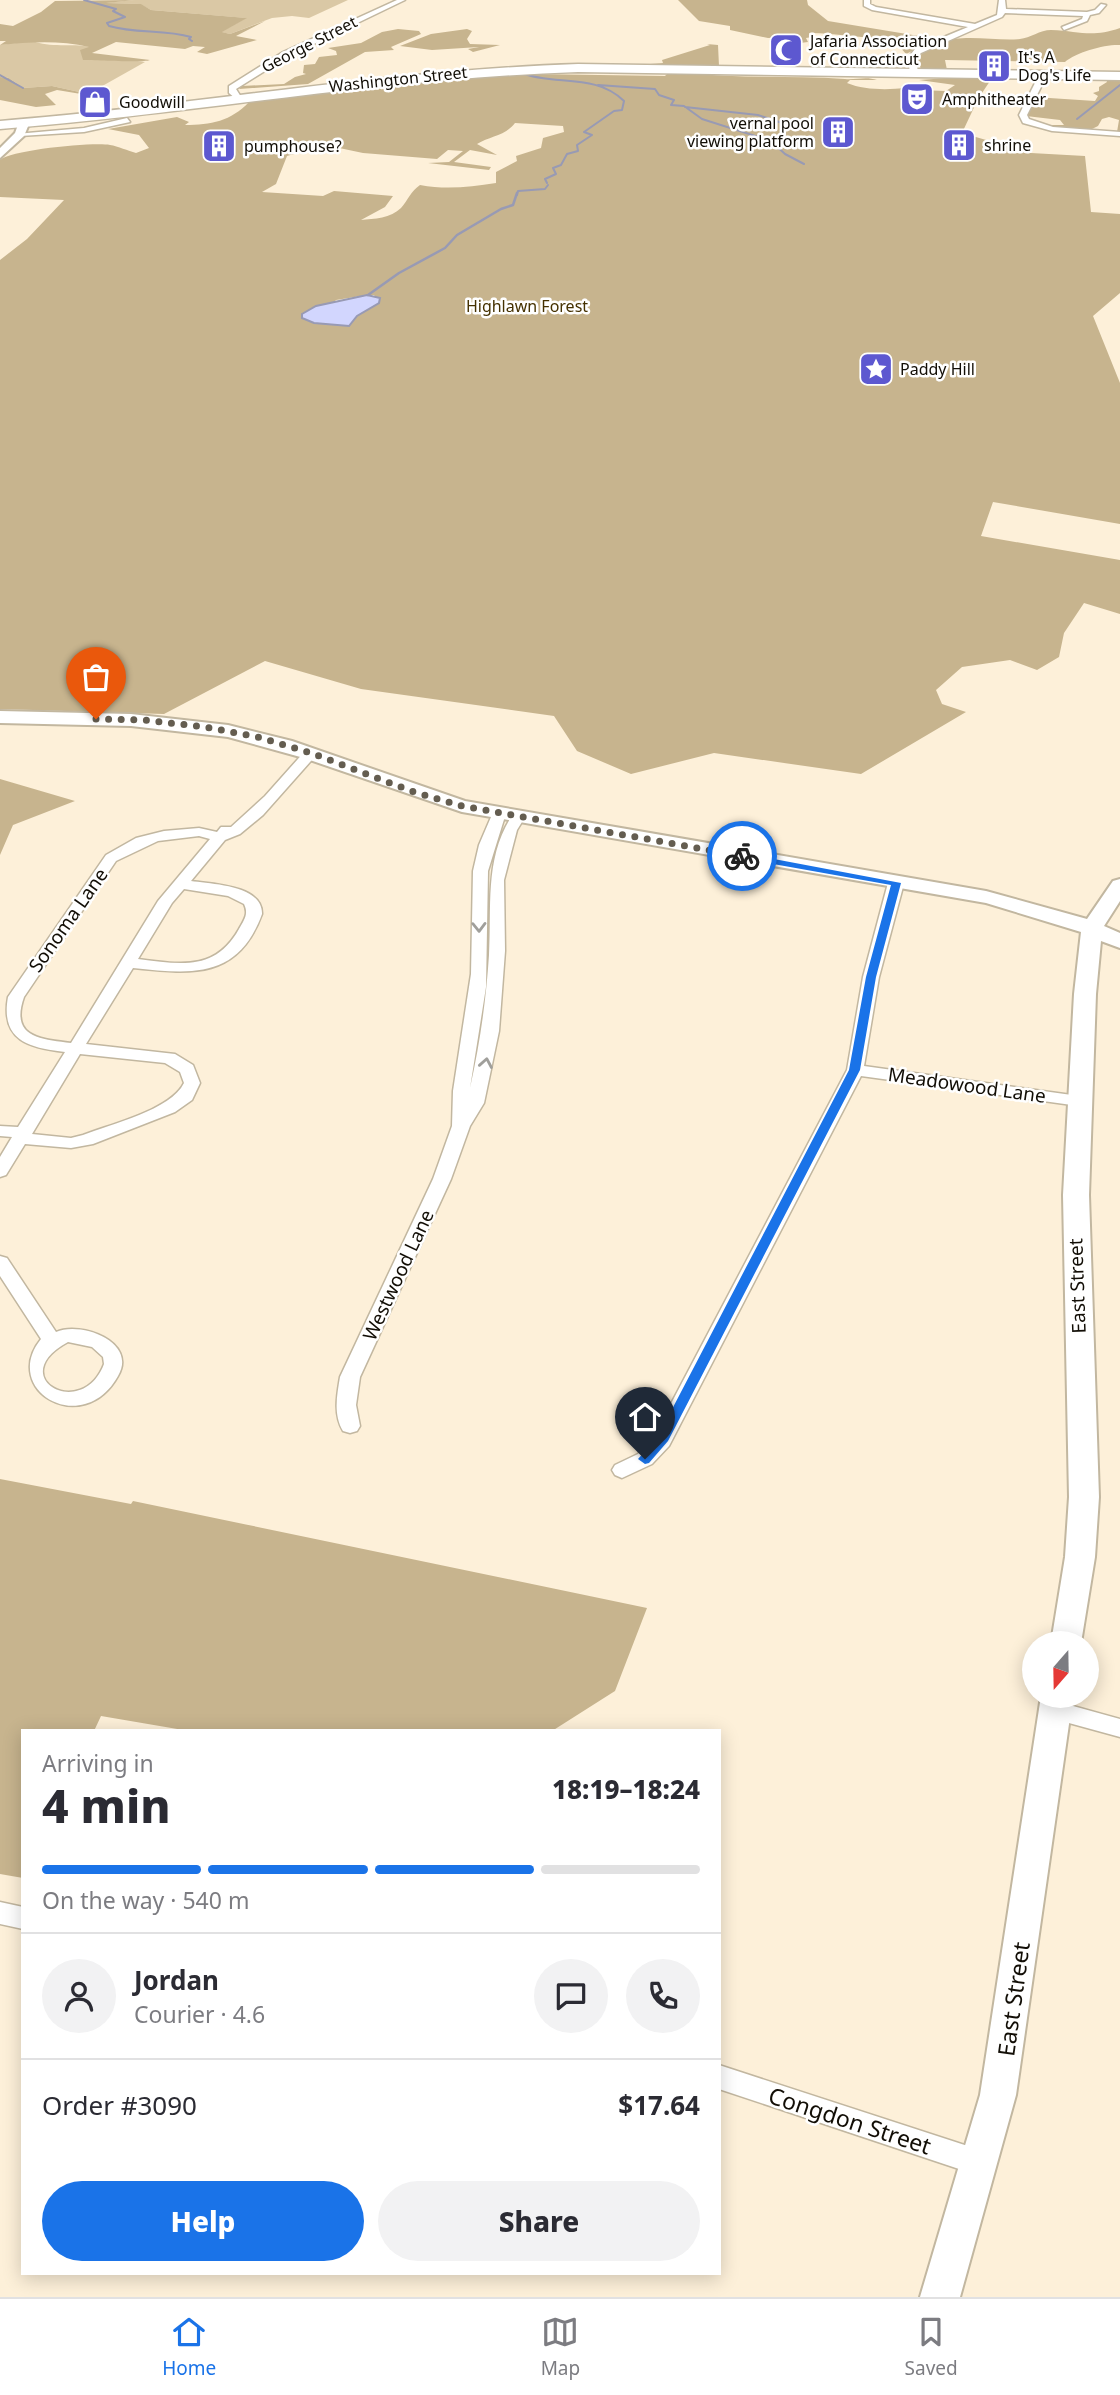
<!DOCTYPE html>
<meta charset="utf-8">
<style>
:root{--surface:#fff;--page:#f2f2f3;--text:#2b2b33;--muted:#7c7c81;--line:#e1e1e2;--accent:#1a73e8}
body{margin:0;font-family:"Noto Sans",sans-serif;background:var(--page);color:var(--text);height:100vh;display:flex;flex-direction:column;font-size:26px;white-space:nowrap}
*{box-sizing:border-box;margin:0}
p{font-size:23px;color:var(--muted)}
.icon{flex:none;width:38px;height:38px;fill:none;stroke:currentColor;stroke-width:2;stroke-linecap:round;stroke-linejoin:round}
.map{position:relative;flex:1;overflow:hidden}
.drawer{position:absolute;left:21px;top:1729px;width:700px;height:546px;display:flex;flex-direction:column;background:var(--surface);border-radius:0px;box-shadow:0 4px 18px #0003}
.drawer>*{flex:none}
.needle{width:46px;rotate:200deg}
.buttons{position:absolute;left:1022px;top:1631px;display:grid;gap:14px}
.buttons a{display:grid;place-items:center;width:77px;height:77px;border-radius:50%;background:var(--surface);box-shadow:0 4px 18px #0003;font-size:35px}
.pin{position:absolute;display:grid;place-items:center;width:60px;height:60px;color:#fff;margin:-72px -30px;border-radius:50% 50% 50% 0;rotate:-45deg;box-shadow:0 0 7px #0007}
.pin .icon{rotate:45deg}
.courier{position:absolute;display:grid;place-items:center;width:70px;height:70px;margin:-35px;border:5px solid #1a73e8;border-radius:50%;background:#fff;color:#222;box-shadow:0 2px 9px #0007}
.headline em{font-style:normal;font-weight:800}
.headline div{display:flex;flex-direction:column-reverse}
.headline{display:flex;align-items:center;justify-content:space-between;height:119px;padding:0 21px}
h1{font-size:46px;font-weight:800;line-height:52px}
.bar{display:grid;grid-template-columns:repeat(4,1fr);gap:10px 7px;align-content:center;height:84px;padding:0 21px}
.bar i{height:9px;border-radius:5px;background:var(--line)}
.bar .active{background:var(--accent)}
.bar p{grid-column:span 4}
.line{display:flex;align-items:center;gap:18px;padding:0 21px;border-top:2px solid var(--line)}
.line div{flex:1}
.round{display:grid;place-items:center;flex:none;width:74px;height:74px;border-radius:37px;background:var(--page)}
.primary-button{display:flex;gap:14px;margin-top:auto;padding:14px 21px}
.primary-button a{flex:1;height:80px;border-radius:42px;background:var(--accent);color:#fff;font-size:28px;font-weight:800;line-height:80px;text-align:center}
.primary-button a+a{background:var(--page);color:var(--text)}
.tabs{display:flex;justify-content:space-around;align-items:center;height:98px;border-top:2px solid var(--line);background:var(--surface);font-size:19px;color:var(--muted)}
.tabs a{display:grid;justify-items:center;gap:4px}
.tabs .active{color:var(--accent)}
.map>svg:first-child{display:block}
.green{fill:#dac8a5}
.forest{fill:#c7b48e;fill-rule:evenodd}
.water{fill:#d2d6fe;stroke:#989ab4;stroke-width:2}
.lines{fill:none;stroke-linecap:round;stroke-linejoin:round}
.stream-far1{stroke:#989ab4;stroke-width:2}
.stream{stroke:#989ab4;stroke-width:2.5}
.street-casing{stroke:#c2b7a0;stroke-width:3}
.secondary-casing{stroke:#c2b7a0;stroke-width:4}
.highway-casing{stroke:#c2b7a0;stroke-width:3}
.street{fill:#fff;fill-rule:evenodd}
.secondary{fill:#fff;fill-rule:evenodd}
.highway{fill:#fff;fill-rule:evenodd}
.oneway{stroke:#a09f9b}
.route{fill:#1a73e8}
.done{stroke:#645d50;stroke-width:7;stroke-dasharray:0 12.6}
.labels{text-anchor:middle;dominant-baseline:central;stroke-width:5;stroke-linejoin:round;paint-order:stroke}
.far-poi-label{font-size:16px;fill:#120e06;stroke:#fff;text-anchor:start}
.far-street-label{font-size:16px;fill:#120e06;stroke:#fff}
.far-park-label{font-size:16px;fill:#453100;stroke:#fff}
.street-label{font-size:19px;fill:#120e06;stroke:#fff}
.near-street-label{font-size:23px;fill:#120e06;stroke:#fff}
</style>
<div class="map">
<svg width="1120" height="2297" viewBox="0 0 1120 2297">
<rect width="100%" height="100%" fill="#fdf0d9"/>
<path class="green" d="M135,0H348L309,18L292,16L272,18L230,34L221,32L246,18L151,10L140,4L103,3Z
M33,41C49,48 72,43 90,47L83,60L123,59L145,62L97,89L84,93L52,86L23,88L9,78L0,77V45Z"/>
<path class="forest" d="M135,0L106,3L141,4L151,10L247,18L222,32L230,34L265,21L236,36L257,40L207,54L197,52L205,47L193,46L185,49L116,42L92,53L150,60C144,63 95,60 83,60L80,50L89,47C60,40 29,42 0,45L6,41H0V24L13,26L41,12L55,1Z
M678,0H807L808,5L828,21L937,39L906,54L893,39C865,39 838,33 809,33L812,37L806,38L808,42L800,43L790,37L768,38L730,30V26L699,21Z
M1120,28V45C1106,44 1076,52 1065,62L945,60L947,70H921L918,59C938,27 988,42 1020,39C1030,38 1040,30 1051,30C1080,31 1091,38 1120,28Z
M398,29L419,31L421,34L391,47L394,50L365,52L308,84L239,89L242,86L284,84L295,77L306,74L303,73L304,65L315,64L319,57L337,55L336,51L328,48L361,43L382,32Z
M467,29L472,31L467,39L470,44L500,45L473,52L468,49L479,47L432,50L400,46L431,34Z
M707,44L718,45L719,66L638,65L663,63L662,60L710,45Z
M688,73C741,79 793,75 845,79C856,80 866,76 877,80H850L847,83C864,90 886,90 906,88C916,88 924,84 933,88L919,90L946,91L955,85L919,80L977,76L992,78L978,99L962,133L1031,153L1085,156L1091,212L1120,214V293L1093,316L1120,383V524L993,502L981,536L1120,560V614L1084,603L1064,633L1059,657L1037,670L1010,660L962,667L936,690L942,704L966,712L861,774L714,753L631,774L577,751L554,716L361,689L265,661L164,714L0,709V260L27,239L64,200L0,197V160C12,150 92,142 110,145C118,146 128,151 136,153L149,148L139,135L108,129L177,117L189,122L185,125C211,125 231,121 249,102L470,77L533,74L665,76L667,74ZM515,123L563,126L564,132L543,138L541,148L516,156L517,161L496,172V183C470,187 446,190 420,185C411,191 408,200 401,208C391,218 374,219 361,220L385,207L393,196L334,191L323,196L262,192L276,184L287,156L325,145L363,153L437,159L448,150L463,151L449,162L428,163L489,170L491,167L454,162L470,150L497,155L477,144C490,136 505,136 515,123ZM367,295H374L379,303L357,316L348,326L314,323L336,300Z
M0,77L9,78L23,88L52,86L84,93L97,89L87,95L57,90L45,94L56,105L36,107L0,100Z
M1106,79H1120V132H1117L1119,120L1109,117L1102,119L1098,126L1092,129L1093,131L1041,125H1064L1060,120L1026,116L1034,97L1095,101L1098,96L1093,93L1099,91V87L1107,82Z
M0,779L75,801L13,825L0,855Z
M0,1479L131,1504L133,1501L647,1608L615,1691L552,1731H189L101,1716L94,1731H23V1878L0,1874Z"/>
<path class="water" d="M367,295L380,298L379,303L357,316L349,326L314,323L302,318V314L316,306Z"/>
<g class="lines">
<path class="stream-far1" d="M84,0L116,9L113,11L125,17L107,23L109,26C136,34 164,29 191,37L189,39L192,41
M521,73C555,86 596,73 624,101L622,110L614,111L584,132L592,135L577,145L578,151L567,154L561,165L553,168L556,174L545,179L547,183
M0,75L23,88
M598,85L655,89L659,95L674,100L671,105L684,106L702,119L771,141L785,154L804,164
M685,107L758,115L785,124
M1077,119L1120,85
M517,195L518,191L545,189L548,185"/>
<path class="stream" d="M368,295L399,273L445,248L457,235L501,209L513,205L517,193"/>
<g class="street-casing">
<path id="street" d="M397,0H405L289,56L236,89L243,100H237L229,93V86L283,52Z
M864,0H870V4L876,7L975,24L997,15L999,0H1005L1006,9L1087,12L1095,10L1101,4L1106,5L1099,13L1090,15L1087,21L1064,30L1062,27L1082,19L1083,16L1005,13L1002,17L921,53L916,58L918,73L914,75L910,73L908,58L915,49L968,27L872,10L864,6Z
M1043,73L1047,75L1027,115L1029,119L1053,127L1120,132V136L1052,131L1023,123L1019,115L1039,75Z
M127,118L130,122L84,132L20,136L16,134L84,128Z
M311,749L318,753L263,815L240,834L225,840L191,881C211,884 263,885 262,914C238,980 191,974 133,968L86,1044L175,1054L193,1065L200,1083L192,1100L175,1112L93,1144L71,1148L25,1144L6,1175L0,1177V1157L12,1137L0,1136V1126L18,1127L65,1052C30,1048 0,1041 8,997L106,855L136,838L164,831L199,828L217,832L221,827H231L265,796L306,750ZM199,836L210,839L158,901L71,1043C39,1039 10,1037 24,997L116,861L158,841ZM184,889L228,896L244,904C249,914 244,920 239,929C215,972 180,964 138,959L172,903ZM80,1054L165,1063L180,1072L184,1083C171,1110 111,1124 83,1135L71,1138L32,1134Z
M499,809L506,813L488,871L486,987L470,1088C480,1043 486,1001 489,955C492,906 484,857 513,814L518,813L525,817L517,830L504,880L505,951L499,1031L484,1103L470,1126L451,1179L360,1377L356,1405L360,1426L357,1431L350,1433L343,1431C333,1414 337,1395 340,1377L433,1179L452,1126L453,1091L471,974L473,871L479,845L494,810Z
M896,878L904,883L879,977L864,1066L1079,1096L1088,1101L1079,1106L861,1076L669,1446L652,1464L622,1478L615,1475L612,1470L615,1465L638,1454L654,1436L847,1070L863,977L888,883Z
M0,1256L7,1258L56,1332C81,1321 138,1342 118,1376C83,1439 0,1390 41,1339L0,1276ZM68,1342L92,1347L103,1357L104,1364C82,1422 3,1377 68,1342Z
M1055,1701L1120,1719V1737L1047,1717L1044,1710L1047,1703Z
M0,1902L23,1907V1929L0,1924Z
M719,2065L980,2150L990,2154L994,2163L990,2172L980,2176L719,2089Z"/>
</g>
<g class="secondary-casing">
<path id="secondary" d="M19,122L29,124L24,136L0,158V148L15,133Z
M0,711L131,714L228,725L292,741L465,801L986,891L1087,919L1113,881L1120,879V901L1104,926L1120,933V948L1101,941L1096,994L1089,1195L1099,1497L1095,1557L1081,1643H1051L1065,1557L1069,1497L1063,1195L1074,994L1081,932L986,903L462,812L304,758L228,737L131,726L0,723Z
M1041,1696H1073L1016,2095L960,2297H920L980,2095Z"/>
</g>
<g class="highway-casing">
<path id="highway" d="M578,64L1120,72V80L578,72C384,78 193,114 0,129V121C193,106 384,70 578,64Z"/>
</g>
<use href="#street" class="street"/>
<use href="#secondary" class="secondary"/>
<use href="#highway" class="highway"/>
</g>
<defs><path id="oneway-chevron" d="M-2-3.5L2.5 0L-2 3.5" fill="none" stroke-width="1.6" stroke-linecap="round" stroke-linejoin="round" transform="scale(1.75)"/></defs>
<g class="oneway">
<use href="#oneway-chevron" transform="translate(479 927) rotate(89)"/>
<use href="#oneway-chevron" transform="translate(486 1063) rotate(-80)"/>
</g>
<path class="route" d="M742,853L901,883L876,977L860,1070L668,1441L649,1463L645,1464L638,1459L657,1438L849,1070L866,977L891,885L739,858L737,856Z"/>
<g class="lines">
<path class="done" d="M96,719L144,720L205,727L258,737L311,753L414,792L462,806L742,856"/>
</g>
<defs>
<g id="mosque-square" transform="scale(1.75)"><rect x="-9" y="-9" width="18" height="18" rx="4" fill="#5d58d0" stroke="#fff"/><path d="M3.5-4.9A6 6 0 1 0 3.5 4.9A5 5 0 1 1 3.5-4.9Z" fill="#fff"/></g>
<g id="building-square" transform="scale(1.75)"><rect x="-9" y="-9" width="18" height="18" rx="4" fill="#5d58d0" stroke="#fff"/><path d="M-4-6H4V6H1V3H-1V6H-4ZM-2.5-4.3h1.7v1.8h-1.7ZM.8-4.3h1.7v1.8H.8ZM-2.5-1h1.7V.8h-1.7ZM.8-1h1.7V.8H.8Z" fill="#fff"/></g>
<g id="theatre-square" transform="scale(1.75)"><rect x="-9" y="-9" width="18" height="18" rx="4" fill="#5d58d0" stroke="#fff"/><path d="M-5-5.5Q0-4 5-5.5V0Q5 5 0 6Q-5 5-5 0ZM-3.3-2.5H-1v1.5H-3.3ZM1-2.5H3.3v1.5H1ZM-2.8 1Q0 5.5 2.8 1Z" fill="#fff"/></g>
<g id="shop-square" transform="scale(1.75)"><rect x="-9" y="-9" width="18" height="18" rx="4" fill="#5d58d0" stroke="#fff"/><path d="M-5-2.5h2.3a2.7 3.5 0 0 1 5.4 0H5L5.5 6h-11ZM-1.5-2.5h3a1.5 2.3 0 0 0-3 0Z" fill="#fff"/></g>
<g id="sight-square" transform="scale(1.75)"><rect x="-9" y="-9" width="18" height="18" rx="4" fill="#5d58d0" stroke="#fff"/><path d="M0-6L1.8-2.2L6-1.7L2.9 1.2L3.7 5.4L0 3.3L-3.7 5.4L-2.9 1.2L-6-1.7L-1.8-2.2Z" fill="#fff"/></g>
</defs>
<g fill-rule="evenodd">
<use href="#mosque-square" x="786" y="50"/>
<use href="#building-square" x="994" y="66"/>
<use href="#theatre-square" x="917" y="99"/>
<use href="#shop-square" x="95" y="102"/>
<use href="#building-square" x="838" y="132"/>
<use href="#building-square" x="959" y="145"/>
<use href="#building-square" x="219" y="146"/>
<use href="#sight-square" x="876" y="369"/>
</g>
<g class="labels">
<g class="far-poi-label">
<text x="810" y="41">Jafaria Association<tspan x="810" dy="18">of Connecticut</tspan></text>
<text x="1018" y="57">It's A<tspan x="1018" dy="18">Dog's Life</tspan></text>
<text x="942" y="99">Amphitheater</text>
<text x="119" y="102">Goodwill</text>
<text x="814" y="123" text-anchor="end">vernal pool<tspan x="814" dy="18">viewing platform</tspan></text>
<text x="984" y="145">shrine</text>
<text x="244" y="146">pumphouse?</text>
<text x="900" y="369">Paddy Hill</text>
</g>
<g class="far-street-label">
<text transform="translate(309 44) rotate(-27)">George Street</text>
<text transform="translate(398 79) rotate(-6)">Washington Street</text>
</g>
<g class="far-park-label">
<text x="527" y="306">Highlawn Forest</text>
</g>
<g class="street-label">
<text transform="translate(68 920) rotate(-55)">Sonoma Lane</text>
<text transform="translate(967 1085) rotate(8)">Meadowood Lane</text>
<text transform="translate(398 1275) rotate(-65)">Westwood Lane</text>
<text transform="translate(1077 1286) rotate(-92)">East Street</text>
</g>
<g class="near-street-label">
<text transform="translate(1013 1999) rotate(-82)">East Street</text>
<text transform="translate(850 2120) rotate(18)">Congdon Street</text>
</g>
</g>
</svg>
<div class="buttons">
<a><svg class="needle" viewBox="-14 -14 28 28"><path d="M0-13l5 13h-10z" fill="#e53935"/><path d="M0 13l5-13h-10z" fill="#7c7c81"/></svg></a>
</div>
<div class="pin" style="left:96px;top:719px;background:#ea580c"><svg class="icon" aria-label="bag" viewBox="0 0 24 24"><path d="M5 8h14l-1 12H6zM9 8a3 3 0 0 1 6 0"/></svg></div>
<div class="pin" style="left:645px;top:1459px;background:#1f2937"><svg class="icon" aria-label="home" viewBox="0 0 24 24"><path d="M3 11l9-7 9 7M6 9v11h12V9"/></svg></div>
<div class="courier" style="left:742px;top:856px"><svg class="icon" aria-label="bike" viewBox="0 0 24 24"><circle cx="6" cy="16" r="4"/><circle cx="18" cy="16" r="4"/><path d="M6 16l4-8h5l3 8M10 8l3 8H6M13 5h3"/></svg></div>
<section class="drawer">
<div class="headline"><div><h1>4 min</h1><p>Arriving in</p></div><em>18:19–18:24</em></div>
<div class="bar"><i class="active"></i><i class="active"></i><i class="active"></i><i></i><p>On the way · 540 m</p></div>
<div class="line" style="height:126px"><a class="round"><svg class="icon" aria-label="person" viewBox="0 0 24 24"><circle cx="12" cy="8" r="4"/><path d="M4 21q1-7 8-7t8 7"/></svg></a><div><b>Jordan</b><p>Courier · 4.6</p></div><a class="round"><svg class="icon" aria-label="chat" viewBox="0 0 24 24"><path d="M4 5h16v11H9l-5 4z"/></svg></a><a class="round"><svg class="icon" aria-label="phone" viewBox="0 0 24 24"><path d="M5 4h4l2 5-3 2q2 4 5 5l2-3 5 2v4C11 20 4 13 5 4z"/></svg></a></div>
<div class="line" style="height:91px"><div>Order #3090</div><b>$17.64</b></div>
<div class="primary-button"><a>Help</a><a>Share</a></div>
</section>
</div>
<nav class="tabs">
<a class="active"><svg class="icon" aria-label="home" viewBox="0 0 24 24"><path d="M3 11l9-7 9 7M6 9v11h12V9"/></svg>Home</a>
<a><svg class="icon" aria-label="map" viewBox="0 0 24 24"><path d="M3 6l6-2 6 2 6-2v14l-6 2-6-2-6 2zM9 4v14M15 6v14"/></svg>Map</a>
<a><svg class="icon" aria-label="saved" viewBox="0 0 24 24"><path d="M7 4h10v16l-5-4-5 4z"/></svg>Saved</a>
</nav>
